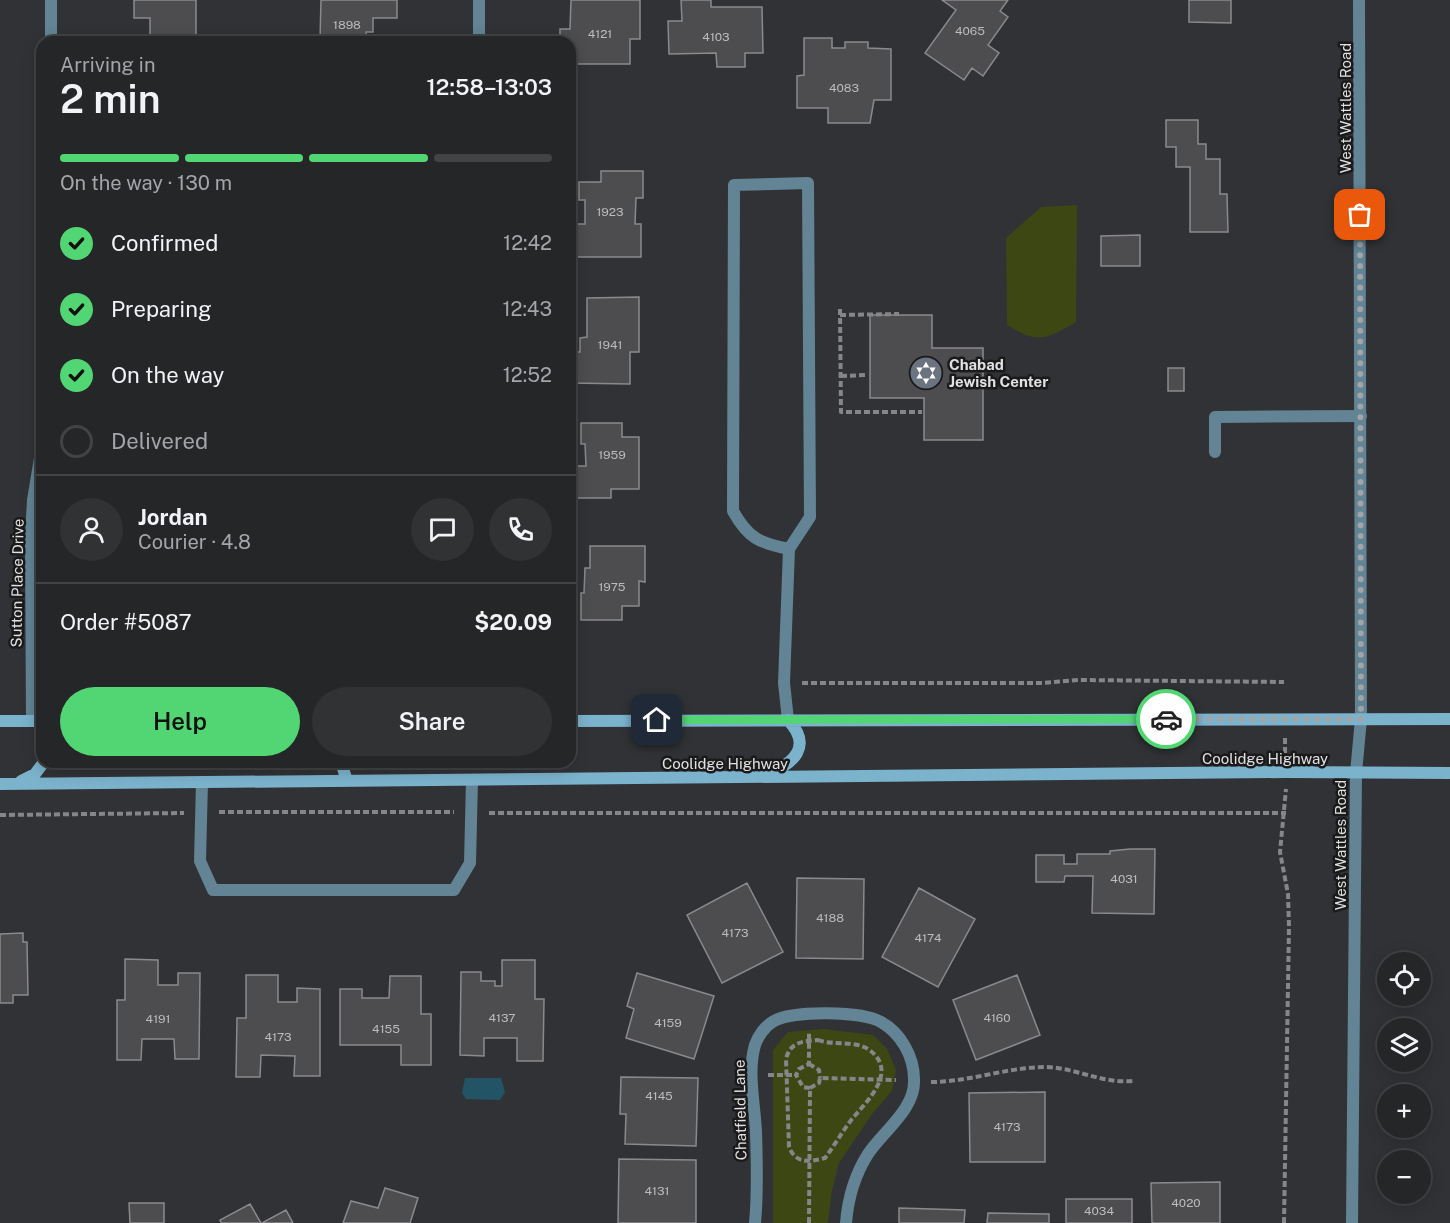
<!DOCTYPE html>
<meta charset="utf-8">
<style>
:root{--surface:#252628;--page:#313234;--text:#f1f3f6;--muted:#a3a5a8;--line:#424345;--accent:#52d673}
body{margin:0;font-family:"Public Sans",sans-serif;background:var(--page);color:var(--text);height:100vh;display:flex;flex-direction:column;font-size:22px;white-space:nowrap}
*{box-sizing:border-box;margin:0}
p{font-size:20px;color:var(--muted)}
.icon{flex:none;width:33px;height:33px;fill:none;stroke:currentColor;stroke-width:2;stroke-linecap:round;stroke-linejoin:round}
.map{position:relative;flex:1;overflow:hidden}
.sheet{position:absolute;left:36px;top:36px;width:540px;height:732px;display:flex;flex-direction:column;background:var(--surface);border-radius:18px;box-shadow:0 3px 15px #0003,0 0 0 2px var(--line)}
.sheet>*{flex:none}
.tools{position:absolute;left:1377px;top:952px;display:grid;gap:12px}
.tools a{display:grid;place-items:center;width:54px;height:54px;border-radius:50%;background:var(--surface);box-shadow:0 3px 15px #0003,0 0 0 2px var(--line);font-size:30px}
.pin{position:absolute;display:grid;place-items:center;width:51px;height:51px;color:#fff;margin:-26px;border-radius:12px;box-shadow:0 3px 9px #0006}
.courier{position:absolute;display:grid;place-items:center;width:60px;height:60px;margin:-30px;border:4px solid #52d673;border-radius:50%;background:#fff;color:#222;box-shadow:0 2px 8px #0007}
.overview em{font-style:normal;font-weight:600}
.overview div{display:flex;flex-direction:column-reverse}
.overview{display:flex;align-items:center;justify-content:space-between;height:102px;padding:0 24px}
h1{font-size:39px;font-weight:600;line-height:45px}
.bar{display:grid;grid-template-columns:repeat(4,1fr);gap:9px 6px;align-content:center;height:72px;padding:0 24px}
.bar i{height:8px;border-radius:4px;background:var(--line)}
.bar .active{background:var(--accent)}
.bar p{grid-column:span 4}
.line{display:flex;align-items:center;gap:15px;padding:0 24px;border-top:2px solid var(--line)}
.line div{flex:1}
.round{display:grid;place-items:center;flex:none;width:63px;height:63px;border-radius:32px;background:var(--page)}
ol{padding:0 24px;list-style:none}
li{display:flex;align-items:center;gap:18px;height:66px}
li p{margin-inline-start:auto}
li .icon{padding:6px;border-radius:50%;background:var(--accent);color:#111;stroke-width:4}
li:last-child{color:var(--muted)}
li i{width:33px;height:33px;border:3px solid var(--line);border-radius:50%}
.primary-button{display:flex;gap:12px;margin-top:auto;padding:12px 24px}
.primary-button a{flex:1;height:69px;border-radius:36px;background:var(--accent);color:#111;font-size:24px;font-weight:600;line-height:69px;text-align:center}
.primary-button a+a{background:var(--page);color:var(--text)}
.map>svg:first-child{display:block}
.green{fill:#3c4714}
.water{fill:#225465}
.building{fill:#4d4d50;stroke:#8a8a8d;stroke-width:1.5}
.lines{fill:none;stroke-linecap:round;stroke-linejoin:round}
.path{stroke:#868689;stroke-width:4;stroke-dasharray:6 3;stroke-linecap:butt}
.service{stroke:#628494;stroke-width:12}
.minor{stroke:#628494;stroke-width:12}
.tertiary{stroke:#628494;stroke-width:12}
.secondary{stroke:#7bb2cc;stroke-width:12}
.done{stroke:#a3a4a6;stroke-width:6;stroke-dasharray:0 10.8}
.route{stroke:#52d673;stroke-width:8}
.labels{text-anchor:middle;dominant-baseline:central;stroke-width:5;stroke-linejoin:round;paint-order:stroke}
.number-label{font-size:12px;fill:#bcbcbe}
.street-label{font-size:15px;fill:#e1e1e3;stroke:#1a1a1b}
.poi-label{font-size:15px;font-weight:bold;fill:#e1e1e3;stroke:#1a1a1b;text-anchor:start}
</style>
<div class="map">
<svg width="1450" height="1223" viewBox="0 0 1450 1223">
<rect width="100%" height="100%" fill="#313235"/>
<path class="green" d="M1077,205L1076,322C1045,340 1037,344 1007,325L1006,238L1041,207Z
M823,1029L873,1035L887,1049L896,1070L892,1091L872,1114L839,1163L832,1190L828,1223H773V1050L788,1032Z"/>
<path class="water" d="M465,1078H501L505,1092L500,1100L466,1099L462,1093Z"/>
<path class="building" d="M134,0H196V42H150V18H134Z
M321,0H397V18H373V32H366V42H317L320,40Z
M571,0H640V39H630V64H570V42H560V29H570Z
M681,0H711V7H762L763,53H745V67H717L716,53L669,54L668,21H682Z
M942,0H1008L1000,11L1008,17L988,45L999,53L983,76L972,68L964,80L925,53L956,10Z
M1189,0H1231V23L1189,22Z
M804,38H832V48H845V42H868V48L891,49V100H874L870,123H828V108H797V76L804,75Z
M1166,120H1198V144H1206V159H1220V194H1227L1228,232H1190V167H1176V147H1166Z
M601,171H643V198H636L635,224H641V257H570V224H585V200H579V182H601Z
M1140,235V266H1101V236Z
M639,297V352H630V384L570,383V352H580V338L587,337V298Z
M870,315H932V348H983V440H924V398H870Z
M1168,368H1184V391H1168Z
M581,423H622V437H639V489H611V498H570V466H586L585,444H581Z
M590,546H645V582L639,581V606H622V620H581V593H584L585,568H590Z
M1130,849H1155L1154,914L1092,913L1093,876H1065L1064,882H1036V855H1064V864H1077V854H1110V851Z
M797,878L864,879L863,959L796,958Z
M747,883L783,952L722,983L687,915Z
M919,888L975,919L938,987L882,957Z
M23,933V942H27L28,995H13V1003H0V934Z
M125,959L158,960V985H178V973H200L199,1059H175L174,1039H142L141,1060H117V1000H125Z
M502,960H535V999H544L543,1061H517V1038H484V1056L460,1055L461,972H481V981H495V986H502Z
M637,973L714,996L694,1059L626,1038L634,1009L627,1006Z
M246,975H278V1002H297V988L320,989V1076H294L295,1056L261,1055L260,1077H236L237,1018H246Z
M1017,975L1040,1035L976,1060L953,1000Z
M390,976H421V1014H431V1065H401V1045H340V989H362V998H389Z
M621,1077L698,1078L696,1146L625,1144L626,1114H620Z
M1045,1092V1162H970L969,1093Z
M619,1159L696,1160V1223H618Z
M1220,1182V1223H1152L1151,1183Z
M385,1188L418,1198L410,1223H343L351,1201L378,1208Z
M1066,1199H1132V1223H1066Z
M129,1203H164V1223H130Z
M250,1204L261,1223H221L220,1220Z
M899,1208L965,1210L964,1223H899Z
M286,1210L293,1223H262Z
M988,1213L1049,1214V1223H987Z"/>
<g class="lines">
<path class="path" d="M840,309L841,412H922
M840,315L899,314
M841,376L868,375
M802,683H1043L1079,680L1284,682
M1285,738V755
M219,812H454
M489,813H1286
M0,815L184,813
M818,1040C834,1046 853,1040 868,1049C900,1071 867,1101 852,1119C842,1132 834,1146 825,1158C809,1162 796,1164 789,1147L786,1059C790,1042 803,1041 818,1040Z
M809,1064L819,1070L820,1078
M768,1075H796
M931,1082C970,1082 1007,1067 1046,1067C1076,1068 1103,1084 1133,1081
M810,1088L819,1083L820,1078L896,1080
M809,1223L810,1088L803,1087L796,1075L799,1069L809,1064V1031
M1284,1223L1289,926L1288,894L1280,852L1286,789"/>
<path class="service" d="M1215,452V417L1361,416
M788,720L784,683L789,549L810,517L808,183L734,185L733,511C748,538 759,543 789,549
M202,782L200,861L213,890H454L470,863L472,780"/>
<path class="minor" d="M51,42V0
M479,42V0
M32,721L31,536L33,500L42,446
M755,1223C758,1193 757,1162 756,1132C755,1105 747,1072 755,1045C758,1036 765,1026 774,1021C793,1010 862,1011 881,1022C901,1033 914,1057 914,1079C916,1109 883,1131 868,1154C854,1176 848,1198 846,1223"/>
<path class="tertiary" d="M1352,1223L1356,773L1361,719L1359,0"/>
<path class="secondary" d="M0,721H42
M570,721L1450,719
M341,762L347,781
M767,774C794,764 813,746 788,720
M21,781L35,774L44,762
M0,784L1285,772L1450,773"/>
</g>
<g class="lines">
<path class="done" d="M1166,719H1361L1360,215"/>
<path class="route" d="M657,720L1166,719"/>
</g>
<defs>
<g id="synagogue-disc" transform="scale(1.725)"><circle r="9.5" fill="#6b7280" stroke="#1a1a1b"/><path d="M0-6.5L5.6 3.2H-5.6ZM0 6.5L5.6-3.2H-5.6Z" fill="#fff"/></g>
</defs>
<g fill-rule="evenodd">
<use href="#synagogue-disc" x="926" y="373"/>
</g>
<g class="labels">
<g class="number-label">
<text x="347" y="25">1898</text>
<text x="970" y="31">4065</text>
<text x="600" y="34">4121</text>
<text x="716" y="37">4103</text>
<text x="844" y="88">4083</text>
<text x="610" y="212">1923</text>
<text x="610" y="345">1941</text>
<text x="612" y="455">1959</text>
<text x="612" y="587">1975</text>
<text x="1124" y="879">4031</text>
<text x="830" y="918">4188</text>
<text x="735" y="933">4173</text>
<text x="928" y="938">4174</text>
<text x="502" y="1018">4137</text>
<text x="997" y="1018">4160</text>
<text x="158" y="1019">4191</text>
<text x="668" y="1023">4159</text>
<text x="386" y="1029">4155</text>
<text x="278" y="1037">4173</text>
<text x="659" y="1096">4145</text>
<text x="1007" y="1127">4173</text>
<text x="657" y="1191">4131</text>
<text x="1186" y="1203">4020</text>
<text x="1099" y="1211">4034</text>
</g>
<g class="street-label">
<text transform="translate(1345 108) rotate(-90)">West Wattles Road</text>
<text transform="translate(17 583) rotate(-89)">Sutton Place Drive</text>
<text x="1265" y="758">Coolidge Highway</text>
<text x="725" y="763">Coolidge Highway</text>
<text transform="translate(1340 845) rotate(-90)">West Wattles Road</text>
<text transform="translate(740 1110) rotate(-91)">Chatfield Lane</text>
</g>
<g class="poi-label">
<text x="949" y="364">Chabad<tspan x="949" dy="17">Jewish Center</tspan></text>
</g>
</g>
</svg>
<div class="tools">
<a><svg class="icon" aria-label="locate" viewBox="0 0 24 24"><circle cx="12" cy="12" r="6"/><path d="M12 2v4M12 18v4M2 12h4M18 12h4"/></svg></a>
<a><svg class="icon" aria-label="layers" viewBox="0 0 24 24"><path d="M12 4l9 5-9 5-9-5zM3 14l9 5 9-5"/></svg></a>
<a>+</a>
<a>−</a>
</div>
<div class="pin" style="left:1360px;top:215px;background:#ea580c"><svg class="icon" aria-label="bag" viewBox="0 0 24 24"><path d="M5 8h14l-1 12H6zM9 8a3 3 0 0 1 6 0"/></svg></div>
<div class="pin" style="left:657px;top:720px;background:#1f2937"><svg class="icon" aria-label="home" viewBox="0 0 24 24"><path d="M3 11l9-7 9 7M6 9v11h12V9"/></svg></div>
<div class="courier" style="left:1166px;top:719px"><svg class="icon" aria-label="car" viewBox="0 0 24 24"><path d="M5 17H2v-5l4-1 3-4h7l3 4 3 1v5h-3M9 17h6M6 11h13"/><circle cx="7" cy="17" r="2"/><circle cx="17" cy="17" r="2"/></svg></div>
<section class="sheet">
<div class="overview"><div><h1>2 min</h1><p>Arriving in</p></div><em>12:58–13:03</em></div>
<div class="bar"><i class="active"></i><i class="active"></i><i class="active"></i><i></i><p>On the way · 130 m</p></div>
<ol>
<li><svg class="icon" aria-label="check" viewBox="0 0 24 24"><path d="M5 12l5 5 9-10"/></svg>Confirmed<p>12:42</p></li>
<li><svg class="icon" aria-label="check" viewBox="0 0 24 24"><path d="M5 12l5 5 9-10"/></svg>Preparing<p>12:43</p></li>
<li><svg class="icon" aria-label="check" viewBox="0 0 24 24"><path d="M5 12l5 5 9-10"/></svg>On the way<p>12:52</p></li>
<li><i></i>Delivered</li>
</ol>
<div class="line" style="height:108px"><a class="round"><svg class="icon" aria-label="person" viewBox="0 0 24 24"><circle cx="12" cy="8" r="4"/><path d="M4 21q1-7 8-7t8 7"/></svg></a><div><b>Jordan</b><p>Courier · 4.8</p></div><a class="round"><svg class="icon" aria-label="chat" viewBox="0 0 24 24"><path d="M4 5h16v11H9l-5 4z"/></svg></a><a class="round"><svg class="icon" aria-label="phone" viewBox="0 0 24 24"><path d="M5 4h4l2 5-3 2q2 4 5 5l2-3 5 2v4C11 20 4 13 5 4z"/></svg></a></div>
<div class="line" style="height:78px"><div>Order #5087</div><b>$20.09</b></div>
<div class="primary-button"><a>Help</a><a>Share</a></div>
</section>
</div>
